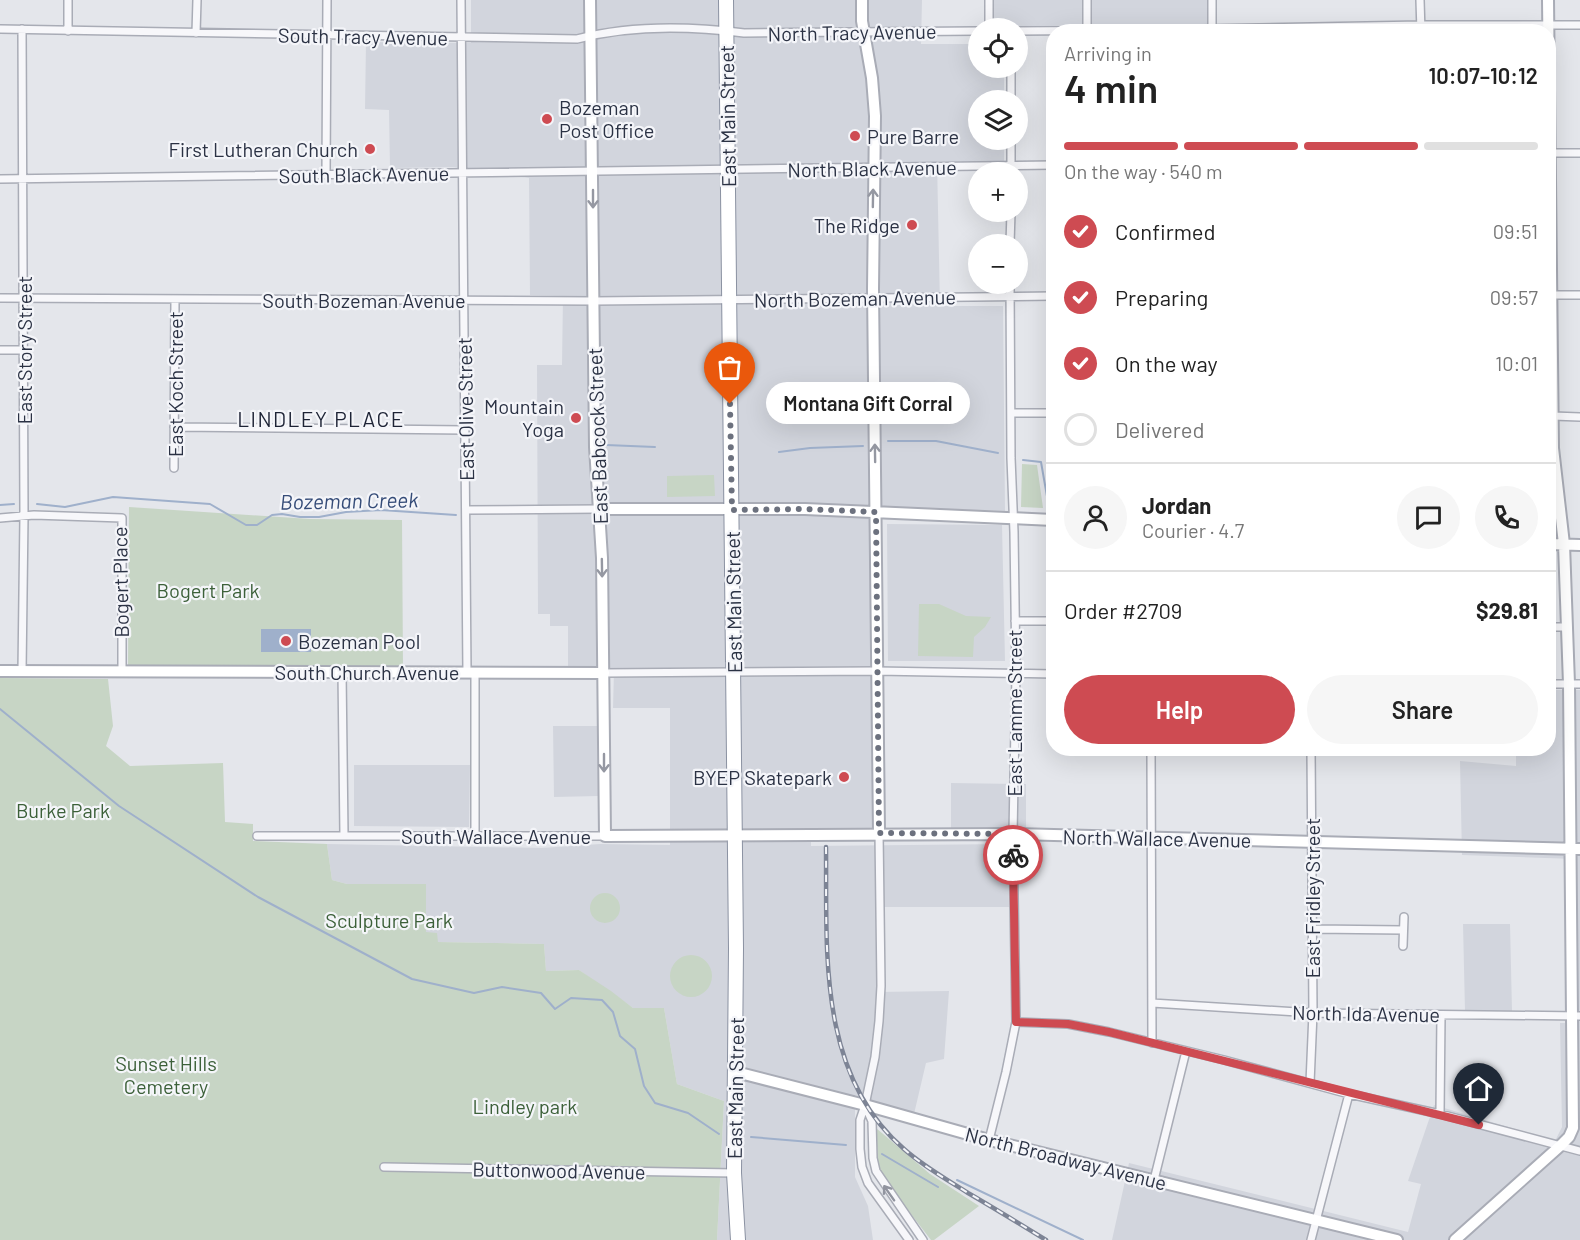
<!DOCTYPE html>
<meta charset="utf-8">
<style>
:root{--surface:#fff;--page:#f6f6f6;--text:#222;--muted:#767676;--line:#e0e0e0;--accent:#ce4b52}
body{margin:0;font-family:Barlow,sans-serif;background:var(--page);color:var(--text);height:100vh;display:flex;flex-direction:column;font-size:22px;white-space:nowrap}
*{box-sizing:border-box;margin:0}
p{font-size:20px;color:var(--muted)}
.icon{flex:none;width:33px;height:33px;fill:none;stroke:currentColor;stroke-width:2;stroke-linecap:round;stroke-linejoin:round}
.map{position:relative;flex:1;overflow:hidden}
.sheet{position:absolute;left:1046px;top:24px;width:510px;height:732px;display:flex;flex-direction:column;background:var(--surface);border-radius:24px;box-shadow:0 6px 24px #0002}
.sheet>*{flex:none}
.buttons{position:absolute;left:968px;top:18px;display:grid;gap:12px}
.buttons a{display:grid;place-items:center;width:60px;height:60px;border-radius:50%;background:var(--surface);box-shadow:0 6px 24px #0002;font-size:30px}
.pin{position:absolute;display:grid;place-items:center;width:51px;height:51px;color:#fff;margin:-62px -26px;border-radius:50% 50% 50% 0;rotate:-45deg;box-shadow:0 0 6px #0007}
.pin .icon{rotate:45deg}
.courier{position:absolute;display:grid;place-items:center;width:60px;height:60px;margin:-30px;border:4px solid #ce4b52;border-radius:50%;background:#fff;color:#222;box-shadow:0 2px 8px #0007}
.bubble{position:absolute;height:42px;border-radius:21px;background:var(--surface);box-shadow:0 6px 24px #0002;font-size:20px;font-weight:600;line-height:42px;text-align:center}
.headline em{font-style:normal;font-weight:600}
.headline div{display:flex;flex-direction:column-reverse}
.headline{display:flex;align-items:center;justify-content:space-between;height:102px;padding:0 18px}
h1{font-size:39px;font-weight:600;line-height:45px}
.bar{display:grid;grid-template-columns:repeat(4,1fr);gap:9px 6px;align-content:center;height:72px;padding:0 18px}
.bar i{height:8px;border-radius:4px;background:var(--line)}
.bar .active{background:var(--accent)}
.bar p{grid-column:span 4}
.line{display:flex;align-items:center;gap:15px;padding:0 18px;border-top:2px solid var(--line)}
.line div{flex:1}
.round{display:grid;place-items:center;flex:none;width:63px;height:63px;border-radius:32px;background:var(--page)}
ol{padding:0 18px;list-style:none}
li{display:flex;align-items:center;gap:18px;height:66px}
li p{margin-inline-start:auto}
li .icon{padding:6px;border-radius:50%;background:var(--accent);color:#fff;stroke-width:4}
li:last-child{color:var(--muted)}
li i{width:33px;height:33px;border:3px solid var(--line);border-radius:50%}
.primary-button{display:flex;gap:12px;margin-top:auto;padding:12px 18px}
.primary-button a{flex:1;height:69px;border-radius:36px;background:var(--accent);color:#fff;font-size:24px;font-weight:600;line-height:69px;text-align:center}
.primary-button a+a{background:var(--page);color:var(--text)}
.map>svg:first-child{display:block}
.built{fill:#d2d5dd}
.green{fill:#c7d5c5}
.water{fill:#9fb0cb}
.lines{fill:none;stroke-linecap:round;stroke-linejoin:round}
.stream{stroke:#9fb0cb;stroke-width:2}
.street-casing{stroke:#a9acb6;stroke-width:10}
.secondary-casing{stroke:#a9acb6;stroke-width:14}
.highway-casing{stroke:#8b92a2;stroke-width:16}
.street{stroke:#f7f7fa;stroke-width:7}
.secondary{stroke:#fff;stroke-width:10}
.highway{stroke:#fff;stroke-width:14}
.rail-casing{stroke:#7d8495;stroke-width:4.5}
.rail{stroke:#f4f5f9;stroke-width:2;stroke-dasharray:7;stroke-linecap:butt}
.oneway{stroke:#9598a2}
.oneway2{stroke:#91949f}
.done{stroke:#6c717e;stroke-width:6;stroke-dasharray:0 10.8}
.route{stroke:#ce4b52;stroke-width:8}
.poi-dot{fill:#ce4b52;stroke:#f4f5f9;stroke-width:2}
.labels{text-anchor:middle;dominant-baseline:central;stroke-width:4.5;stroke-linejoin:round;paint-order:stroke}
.street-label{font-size:20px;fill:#2b3244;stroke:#f4f5f9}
.poi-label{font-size:20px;fill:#2b3244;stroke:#f4f5f9;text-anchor:end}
.park-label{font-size:20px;fill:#3c6039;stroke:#f4f5f9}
.neighbourhood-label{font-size:21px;letter-spacing:1.5px;fill:#1d2335;stroke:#f4f5f9}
.water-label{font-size:21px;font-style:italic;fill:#354c78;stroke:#f4f5f9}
</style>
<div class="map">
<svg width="1580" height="1240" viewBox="0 0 1580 1240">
<rect width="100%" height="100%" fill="#e4e6eb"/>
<path class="built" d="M471,0H922L921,44H978V68H1004V100H978V140H1004V163L937,161L940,306H1003L1005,511L871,507L873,830L811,833V846L1008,844L1009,907H876V992L949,991L944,1059L926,1063L914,1114L855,1095V1177L868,1206L873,1240H717L724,1101L677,1084L664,1008H633L579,970L546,971L544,944L438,942L426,933V884H347L332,880L327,844L542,848L600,844L670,845V708H613L614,671L568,672V626H550V614H538L537,365H562L563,296L530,295L529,178L454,167L390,168L389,110L365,109L366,42L471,43Z
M993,0H1217V24L993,27Z
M887,524L1002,525L1005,661H888Z
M1548,690H1580V1240H1112L1129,1163L1408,1232L1421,1184L1408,1181L1434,1105L1555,1141L1562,1127L1560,1023H1577L1575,859L1462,855L1460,761L1516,766V749L1548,748Z
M553,726H597L598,796L554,797Z
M354,765H470L469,827L354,826Z
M951,783L1026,784V828H951Z
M1463,924H1510L1512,1011H1465Z"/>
<path class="green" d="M1022,464L1037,465L1043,508L1021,507Z
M714,475L715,496L667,497V476Z
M129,507L310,519L402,520L403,668L128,667Z
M919,604H939L966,616L991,617L985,627L974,637L973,657L918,656Z
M0,678L108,679L113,726L106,746L130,766L223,763L225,822L253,824V841L327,844L332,880L347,884H426V932L437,933L438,942L544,944L546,971L579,970L611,991L633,1008H664L677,1084L724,1101L717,1240H0Z
M590 908a15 15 0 1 1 30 0a15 15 0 1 1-30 0Z
M670 976a21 21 0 1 1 42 0a21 21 0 1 1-42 0Z
M876,1128L930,1174L979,1206L934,1240H931L886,1182L878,1164Z"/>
<path class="water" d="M261,629H311V652H261Z"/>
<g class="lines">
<path class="stream" d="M888,441H936L998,453
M606,445L655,447
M779,452L810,448L863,446
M1023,460L1041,462L1048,502L1053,503
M37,504L65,507L113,497L210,504L246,525H257L272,515L282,514L300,517H319L346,512L381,510L456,515
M0,505L14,504
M1548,589H1551
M0,709L119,806L258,897L412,979L474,993L502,987L541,993L555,1009L571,998L602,1000L613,1012L620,1036L635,1049L644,1086L655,1103L688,1113L719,1134
M751,1137L846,1145
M882,1154L938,1187
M957,1180L1083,1240"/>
<g class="street-casing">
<path id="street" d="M68,0V31
M461,0L467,672
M989,0V28
M1087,0V32
M1420,0L1421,32
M0,29L577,39C630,25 690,26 744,33L978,31
M1017,31L1148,30L1421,25H1580
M1212,32V0
M196,33L197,0
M1011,100V68
M1548,153H1580
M1011,172V140
M326,175L327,0
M0,179L1053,165
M1010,244L1011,212
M1548,295H1580
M0,298L594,301L1053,296
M0,350H24
M1011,413H1053
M1550,414L1553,416L1580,417
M174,427L465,430
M174,468L175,299
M466,510L599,509
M0,518L34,515L122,518V670
M1015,621H1053
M1548,627H1567
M22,671L24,516L22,29
M342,672L344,835
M604,673L877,671L1053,674
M1548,684H1580
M1151,748L1152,1043
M879,833L881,986L879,1021L875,1057L865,1105L860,1120V1149L862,1167L868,1183L909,1240
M475,835V673
M257,836H605
M1313,929L1403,930
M1403,946L1404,917
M1152,1003L1313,1013L1580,1016
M1016,1022L1068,1024L1109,1032L1224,1060L1349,1094L1440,1114L1580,1151
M1310,1083L1313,1013L1311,748
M865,1105L872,1121L873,1158L876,1171L923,1240
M1440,1114L1441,1015
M989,1140L1006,1072L1016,1022L1013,834L1016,673L1014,532L1011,458L1010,284
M384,1167L734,1173
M1154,1180L1186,1051
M1311,1240L1349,1094"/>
</g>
<g class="secondary-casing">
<path id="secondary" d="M590,0L595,447L602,558L605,836L1013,834L1580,849
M862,0V21L872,78L875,116L873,289L879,833
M599,509H805L1053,520
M1548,544L1580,545
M0,671L604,673
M736,1072L865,1105L989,1140L1397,1240
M1455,1240L1560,1146L1569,1137L1573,1128L1569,684L1564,544L1553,448L1548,0"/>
</g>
<g class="highway-casing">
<path id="highway" d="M726,0L736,948L734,1173L738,1240"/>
</g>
<use href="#street" class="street"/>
<use href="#secondary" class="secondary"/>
<use href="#highway" class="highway"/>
<g class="rail-casing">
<path id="rail" d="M826,847C827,951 817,1074 904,1149C923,1166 946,1179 968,1193C994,1208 1020,1224 1046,1240"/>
</g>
<use href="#rail" class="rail"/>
</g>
<defs><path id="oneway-shaft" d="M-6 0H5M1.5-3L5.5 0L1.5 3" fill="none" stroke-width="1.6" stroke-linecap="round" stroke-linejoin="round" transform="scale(1.5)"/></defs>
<g class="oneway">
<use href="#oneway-shaft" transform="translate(873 198) rotate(-89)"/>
<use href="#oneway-shaft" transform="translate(593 199) rotate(90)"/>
<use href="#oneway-shaft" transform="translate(875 453) rotate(-91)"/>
<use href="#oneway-shaft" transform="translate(602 568) rotate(89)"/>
<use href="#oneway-shaft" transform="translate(604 763) rotate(90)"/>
</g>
<use class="oneway2" href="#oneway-shaft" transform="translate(889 1193) rotate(-125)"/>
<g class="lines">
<path class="done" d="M730,404L732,510L805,509L876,512L879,833L1013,834V855"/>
<path class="route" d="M1013,855L1016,1022L1068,1024L1109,1032L1479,1125"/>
</g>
<g class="poi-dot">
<circle cx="547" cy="119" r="6"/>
<circle cx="855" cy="136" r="6"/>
<circle cx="370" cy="149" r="6"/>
<circle cx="912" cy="225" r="6"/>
<circle cx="576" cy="418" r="6"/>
<circle cx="286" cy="641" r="6"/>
<circle cx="844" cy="777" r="6"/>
</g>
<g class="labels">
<g class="street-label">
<text transform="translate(852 32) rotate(-1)">North Tracy Avenue</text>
<text transform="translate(363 36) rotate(1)">South Tracy Avenue</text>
<text transform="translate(727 116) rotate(-91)">East Main Street</text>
<text transform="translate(872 168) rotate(-1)">North Black Avenue</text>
<text transform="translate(364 174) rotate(-1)">South Black Avenue</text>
<text transform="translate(855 298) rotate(-1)">North Bozeman Avenue</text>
<text x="364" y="300">South Bozeman Avenue</text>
<text transform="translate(24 350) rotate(-90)">East Story Street</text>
<text transform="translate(175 384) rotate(-90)">East Koch Street</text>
<text transform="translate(465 409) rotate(-91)">East Olive Street</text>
<text transform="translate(597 436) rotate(-92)">East Babcock Street</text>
<text transform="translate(120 582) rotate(-91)">Bogert Place</text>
<text transform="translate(733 602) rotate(-91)">East Main Street</text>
<text x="367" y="672">South Church Avenue</text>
<text transform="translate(1014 713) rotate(-90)">East Lamme Street</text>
<text x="496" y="836">South Wallace Avenue</text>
<text transform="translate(1157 838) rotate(1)">North Wallace Avenue</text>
<text transform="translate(1312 898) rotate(-90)">East Fridley Street</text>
<text transform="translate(1366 1013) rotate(1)">North Ida Avenue</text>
<text transform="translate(735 1088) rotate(-89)">East Main Street</text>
<text transform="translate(1066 1158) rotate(14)">North Broadway Avenue</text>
<text transform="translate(559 1170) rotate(1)">Buttonwood Avenue</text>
</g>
<g class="poi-label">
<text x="559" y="107" text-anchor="start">Bozeman<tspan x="559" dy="23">Post Office</tspan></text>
<text x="867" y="136" text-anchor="start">Pure Barre</text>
<text x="358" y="149">First Lutheran Church</text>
<text x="900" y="225">The Ridge</text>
<text x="564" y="406">Mountain<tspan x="564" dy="23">Yoga</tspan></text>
<text x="298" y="641" text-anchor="start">Bozeman Pool</text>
<text x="832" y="777">BYEP Skatepark</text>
</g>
<g class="park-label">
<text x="208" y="590">Bogert Park</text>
<text x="63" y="810">Burke Park</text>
<text x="389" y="920">Sculpture Park</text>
<text x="166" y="1063">Sunset Hills<tspan x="166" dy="23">Cemetery</tspan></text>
<text x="525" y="1106">Lindley park</text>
</g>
<g class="neighbourhood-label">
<text x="321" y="418">LINDLEY PLACE</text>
</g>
<g class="water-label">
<text transform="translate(349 500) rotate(-1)">Bozeman Creek</text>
</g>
</g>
</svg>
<div class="buttons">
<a><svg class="icon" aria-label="locate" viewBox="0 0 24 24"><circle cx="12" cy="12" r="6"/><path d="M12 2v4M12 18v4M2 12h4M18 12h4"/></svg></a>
<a><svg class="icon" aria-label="layers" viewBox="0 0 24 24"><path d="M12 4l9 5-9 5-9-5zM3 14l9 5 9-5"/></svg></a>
<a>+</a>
<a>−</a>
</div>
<div class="pin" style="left:730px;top:404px;background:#ea580c"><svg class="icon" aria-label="bag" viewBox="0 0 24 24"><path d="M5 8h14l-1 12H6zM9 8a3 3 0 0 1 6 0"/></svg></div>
<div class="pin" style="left:1479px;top:1125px;background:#1f2937"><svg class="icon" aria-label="home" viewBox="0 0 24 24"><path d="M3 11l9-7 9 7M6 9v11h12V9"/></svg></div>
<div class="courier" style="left:1013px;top:855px"><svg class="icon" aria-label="bike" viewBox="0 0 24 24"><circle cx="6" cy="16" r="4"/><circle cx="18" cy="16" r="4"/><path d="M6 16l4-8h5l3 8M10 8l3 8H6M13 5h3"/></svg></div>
<div class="bubble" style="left:766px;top:382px;width:204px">Montana Gift Corral</div>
<section class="sheet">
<div class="headline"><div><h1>4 min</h1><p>Arriving in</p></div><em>10:07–10:12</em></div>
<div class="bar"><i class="active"></i><i class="active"></i><i class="active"></i><i></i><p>On the way · 540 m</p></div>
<ol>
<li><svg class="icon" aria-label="check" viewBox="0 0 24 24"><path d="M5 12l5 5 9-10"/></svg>Confirmed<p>09:51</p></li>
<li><svg class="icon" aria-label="check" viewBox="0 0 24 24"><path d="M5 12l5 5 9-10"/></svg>Preparing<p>09:57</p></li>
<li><svg class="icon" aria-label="check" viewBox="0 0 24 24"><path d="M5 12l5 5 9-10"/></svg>On the way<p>10:01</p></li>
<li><i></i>Delivered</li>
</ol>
<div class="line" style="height:108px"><a class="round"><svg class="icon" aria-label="person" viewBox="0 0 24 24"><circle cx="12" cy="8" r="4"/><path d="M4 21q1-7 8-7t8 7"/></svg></a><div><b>Jordan</b><p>Courier · 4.7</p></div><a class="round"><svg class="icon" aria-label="chat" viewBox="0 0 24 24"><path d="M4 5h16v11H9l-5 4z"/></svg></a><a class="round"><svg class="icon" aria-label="phone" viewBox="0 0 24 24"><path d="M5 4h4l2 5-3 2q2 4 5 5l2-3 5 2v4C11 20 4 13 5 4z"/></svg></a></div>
<div class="line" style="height:78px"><div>Order #2709</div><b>$29.81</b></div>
<div class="primary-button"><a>Help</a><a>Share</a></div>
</section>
</div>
